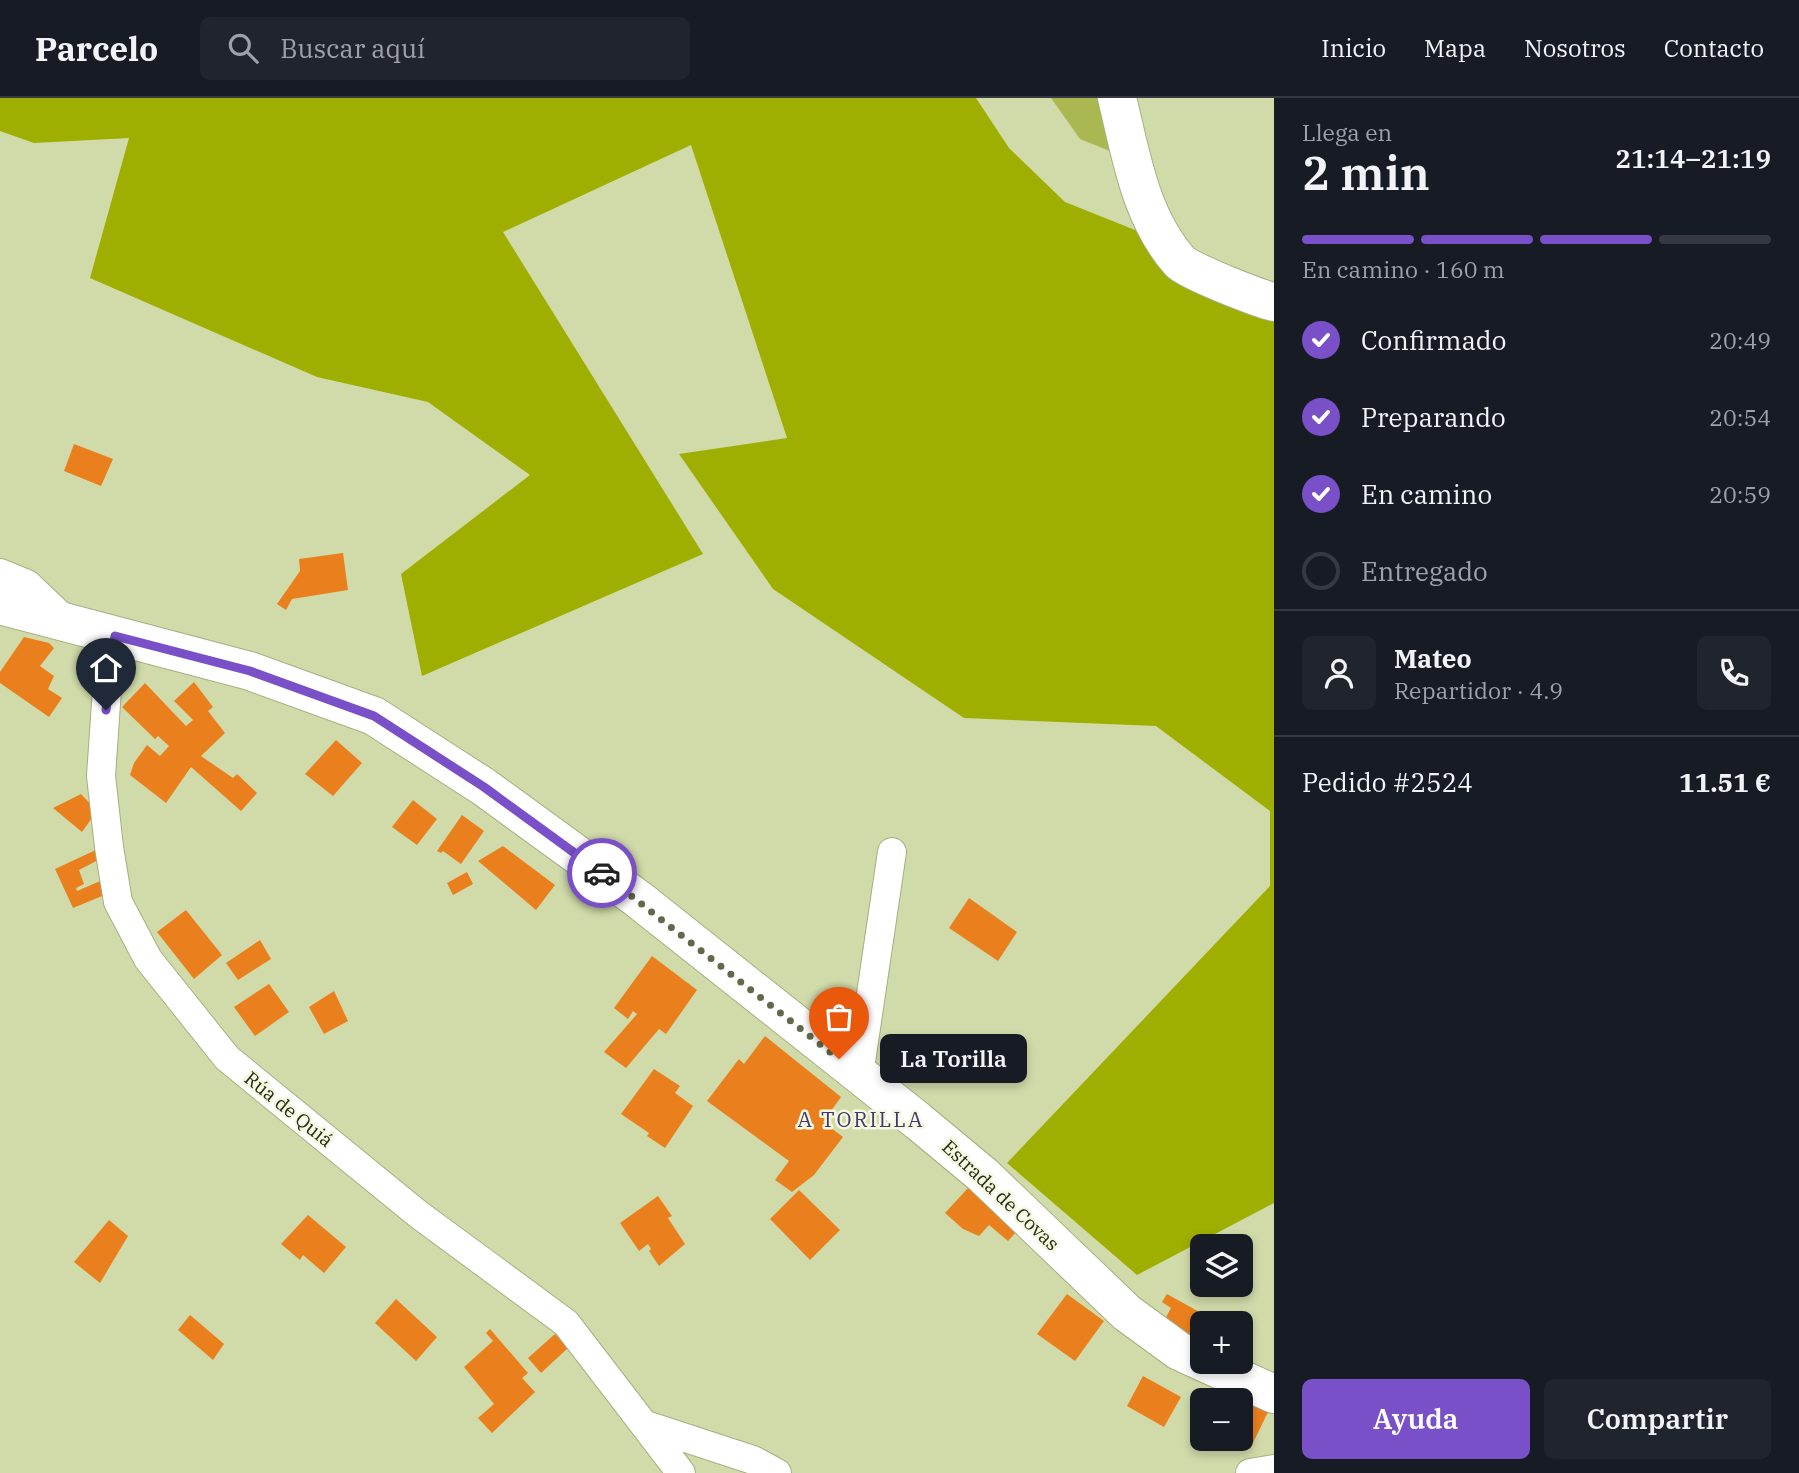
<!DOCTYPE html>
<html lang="es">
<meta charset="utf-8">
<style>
:root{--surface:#171b24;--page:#20242c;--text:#f1f3f6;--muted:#9ea1a6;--line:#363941;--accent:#7a50c9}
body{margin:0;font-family:"IBM Plex Serif",serif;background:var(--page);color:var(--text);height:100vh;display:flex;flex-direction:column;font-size:26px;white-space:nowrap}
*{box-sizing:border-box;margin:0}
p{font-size:23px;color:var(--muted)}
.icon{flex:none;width:38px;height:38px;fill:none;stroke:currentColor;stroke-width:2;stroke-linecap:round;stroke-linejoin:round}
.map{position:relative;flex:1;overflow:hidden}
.panel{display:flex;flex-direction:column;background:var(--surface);width:525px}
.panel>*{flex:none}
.tools{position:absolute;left:1190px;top:1136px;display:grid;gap:14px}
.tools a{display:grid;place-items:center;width:63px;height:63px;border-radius:10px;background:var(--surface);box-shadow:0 4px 10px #0003;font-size:35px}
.pin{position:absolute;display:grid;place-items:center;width:60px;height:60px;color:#fff;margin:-72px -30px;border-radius:50% 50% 50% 0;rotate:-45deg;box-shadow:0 0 7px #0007}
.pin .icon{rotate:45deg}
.courier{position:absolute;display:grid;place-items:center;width:70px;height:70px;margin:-35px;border:5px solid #7a50c9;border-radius:50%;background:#fff;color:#222;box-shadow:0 2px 9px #0007}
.bubble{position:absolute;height:49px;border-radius:10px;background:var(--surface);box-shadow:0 4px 10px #0003;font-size:23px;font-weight:600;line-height:49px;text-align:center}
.overview em{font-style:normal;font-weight:600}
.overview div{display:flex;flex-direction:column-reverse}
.overview{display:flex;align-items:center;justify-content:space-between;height:119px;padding:0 28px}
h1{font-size:46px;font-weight:600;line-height:52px}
.bar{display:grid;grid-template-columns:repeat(4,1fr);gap:10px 7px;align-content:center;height:84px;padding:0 28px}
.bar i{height:9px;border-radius:5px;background:var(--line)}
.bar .selected{background:var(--accent)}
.bar p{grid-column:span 4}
.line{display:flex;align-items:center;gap:18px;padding:0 28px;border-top:2px solid var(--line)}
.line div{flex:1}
.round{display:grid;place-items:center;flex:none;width:74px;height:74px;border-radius:10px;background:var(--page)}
ol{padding:0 28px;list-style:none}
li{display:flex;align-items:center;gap:21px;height:77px}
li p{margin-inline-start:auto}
li .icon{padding:7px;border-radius:50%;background:var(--accent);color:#fff;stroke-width:4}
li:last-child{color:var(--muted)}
li i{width:38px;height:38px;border:4px solid var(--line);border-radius:50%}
.action{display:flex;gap:14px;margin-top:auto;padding:14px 28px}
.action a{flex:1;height:80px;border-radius:10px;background:var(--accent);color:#fff;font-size:28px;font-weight:600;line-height:80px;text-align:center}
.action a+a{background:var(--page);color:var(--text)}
header{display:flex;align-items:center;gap:42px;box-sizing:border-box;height:98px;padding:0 35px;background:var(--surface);border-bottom:2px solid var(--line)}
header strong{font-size:33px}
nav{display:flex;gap:38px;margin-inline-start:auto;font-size:24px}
.search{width:490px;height:63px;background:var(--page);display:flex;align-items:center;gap:18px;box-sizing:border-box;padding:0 24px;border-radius:10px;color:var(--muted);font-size:26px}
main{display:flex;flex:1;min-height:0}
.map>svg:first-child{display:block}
.green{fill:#abb852}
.forest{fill:#9faf01}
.building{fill:#ea801d}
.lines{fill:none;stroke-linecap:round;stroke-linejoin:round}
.street-casing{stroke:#a7af80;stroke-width:30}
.secondary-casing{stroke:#a7af80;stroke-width:40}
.street{stroke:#fff;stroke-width:28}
.secondary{stroke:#fff;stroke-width:38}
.done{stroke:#62684a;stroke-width:7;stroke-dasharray:0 12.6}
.route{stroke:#7a50c9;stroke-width:9}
.labels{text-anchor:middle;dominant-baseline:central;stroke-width:5;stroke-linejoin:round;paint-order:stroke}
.street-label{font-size:19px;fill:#272a17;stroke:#f3f8df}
.neighbourhood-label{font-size:21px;letter-spacing:2px;fill:#473470;stroke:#f3f8df}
</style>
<header>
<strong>Parcelo</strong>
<div class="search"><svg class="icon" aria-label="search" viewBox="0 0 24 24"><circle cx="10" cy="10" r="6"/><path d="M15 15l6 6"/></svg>Buscar aquí</div>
<nav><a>Inicio</a><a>Mapa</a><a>Nosotros</a><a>Contacto</a></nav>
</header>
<main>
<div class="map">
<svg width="1274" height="1375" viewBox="0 0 1274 1375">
<rect width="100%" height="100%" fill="#d1daa9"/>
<path class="green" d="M1051,0H1109L1120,57L1080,41Z"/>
<path class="forest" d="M0,0H976L1009,50L1065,104L1145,136L1274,216V1105L1137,1177L1007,1065L1270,788V713L1156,628L964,620L773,491L679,356L787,340L691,47L503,134L703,456L422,578L401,476L530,377L428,304L317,279L90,180L129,40L34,45L0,33Z"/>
<path class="building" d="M74,346L113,361L101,388L64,373Z
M343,455L348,492L292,501L286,512L277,506L300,473L299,461Z
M24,539L49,545L54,550L40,568L54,578L48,591L62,600L49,619L0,585V574Z
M194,584L213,609L208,613L225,635L201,658L233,680L237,676L257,695L241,713L191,669L166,705L130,677L134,665L147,647L160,658L169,648L158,638L155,641L122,609L145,585L186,628L193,622L174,603Z
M336,642L362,665L333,698L305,676Z
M81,696L97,713L82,734L53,710Z
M413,702L437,721L417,747L392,729Z
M462,717L484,733L461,766L443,753L441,755L437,753Z
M503,748L555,787L536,812L478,763Z
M100,750L102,760L79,772L84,786L76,790L77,793L105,781L107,796L73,810L55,771Z
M467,774L473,786L453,797L447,785Z
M969,800L1017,834L998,863L949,830Z
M186,812L222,857L194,881L157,834Z
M260,842L271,861L238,882L226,865Z
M652,858L697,892L666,936L659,931L626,970L604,954L637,916L633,913L628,921L614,910Z
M269,886L289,914L255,938L234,909Z
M334,893L348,923L324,936L309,909Z
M765,938L841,999L823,1024L843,1039L814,1077L792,1094L775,1082L789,1063L707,1003L739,961L744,966Z
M654,971L680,988L675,995L693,1008L665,1050L647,1038L649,1035L621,1016Z
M968,1090L1016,1134L1008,1143L989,1127L979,1138L963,1131L945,1115Z
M799,1092L840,1132L810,1162L770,1121Z
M658,1098L672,1118L668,1120L685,1146L659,1168L649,1153L651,1151L648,1146L639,1153L620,1125Z
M308,1117L346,1149L324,1175L303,1157L300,1162L281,1146Z
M109,1122L128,1138L100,1185L74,1164Z
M1067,1196L1104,1223L1075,1263L1037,1236Z
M1167,1196L1219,1225H1202V1245L1164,1223L1171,1210L1162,1204Z
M396,1201L437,1239L416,1263L375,1225Z
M190,1217L224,1246L213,1262L178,1232Z
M490,1231L528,1275L522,1280L535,1294L492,1335L478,1320L494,1306L464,1269L493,1243L486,1235Z
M555,1236L568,1250L541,1275L528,1260Z
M1143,1278L1181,1299L1164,1329L1127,1308Z
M1229,1293L1269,1312L1250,1351L1228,1340H1241V1302H1224Z"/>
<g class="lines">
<g class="street-casing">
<path id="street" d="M0,475L27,486L66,523
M115,538L107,591L101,678L109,749L118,804L148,861L227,960L418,1116L566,1225L681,1375
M859,977L892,754
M646,1327L753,1362L777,1375
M1250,1375L1274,1371"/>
</g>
<g class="secondary-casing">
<path id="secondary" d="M1117,0C1131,57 1140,119 1180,164C1188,173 1260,201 1274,204
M0,507L250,573L374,618L484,689L638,801L918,1023L983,1077L1127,1215L1179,1253L1274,1296"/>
</g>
<use href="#street" class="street"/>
<use href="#secondary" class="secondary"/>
</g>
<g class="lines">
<path class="done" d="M602,775L839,961"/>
<path class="route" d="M106,612L115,538L250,573L374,618L484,689L602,775"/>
</g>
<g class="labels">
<g class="street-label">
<text transform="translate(289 1011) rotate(39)">Rúa de Quiá</text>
<text transform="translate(1001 1097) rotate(43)">Estrada de Covas</text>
</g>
<g class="neighbourhood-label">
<text x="861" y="1021">A TORILLA</text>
</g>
</g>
</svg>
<div class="tools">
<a><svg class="icon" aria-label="layers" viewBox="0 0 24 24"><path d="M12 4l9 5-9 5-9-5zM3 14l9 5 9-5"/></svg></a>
<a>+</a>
<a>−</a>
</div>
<div class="pin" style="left:839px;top:961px;background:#ea580c"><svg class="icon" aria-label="bag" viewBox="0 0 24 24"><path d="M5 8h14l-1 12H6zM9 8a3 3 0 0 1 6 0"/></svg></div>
<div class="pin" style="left:106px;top:612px;background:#1f2937"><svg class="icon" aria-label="home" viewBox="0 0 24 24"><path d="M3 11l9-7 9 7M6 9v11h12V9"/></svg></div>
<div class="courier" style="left:602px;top:775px"><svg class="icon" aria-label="car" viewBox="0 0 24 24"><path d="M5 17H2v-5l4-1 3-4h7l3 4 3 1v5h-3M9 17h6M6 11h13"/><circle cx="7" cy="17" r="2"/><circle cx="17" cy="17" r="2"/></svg></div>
<div class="bubble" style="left:880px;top:936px;width:147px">La Torilla</div>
</div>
<section class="panel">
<div class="overview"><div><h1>2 min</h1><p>Llega en</p></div><em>21:14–21:19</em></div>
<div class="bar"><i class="selected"></i><i class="selected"></i><i class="selected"></i><i></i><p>En camino · 160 m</p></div>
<ol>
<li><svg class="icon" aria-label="check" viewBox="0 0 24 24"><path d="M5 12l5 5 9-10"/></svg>Confirmado<p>20:49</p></li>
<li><svg class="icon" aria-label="check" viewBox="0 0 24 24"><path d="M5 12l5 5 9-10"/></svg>Preparando<p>20:54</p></li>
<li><svg class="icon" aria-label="check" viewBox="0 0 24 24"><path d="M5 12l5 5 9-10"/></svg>En camino<p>20:59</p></li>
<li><i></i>Entregado</li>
</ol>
<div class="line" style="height:126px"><a class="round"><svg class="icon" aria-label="person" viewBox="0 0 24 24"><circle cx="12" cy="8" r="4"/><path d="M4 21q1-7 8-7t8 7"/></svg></a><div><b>Mateo</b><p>Repartidor · 4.9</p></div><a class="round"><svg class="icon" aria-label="phone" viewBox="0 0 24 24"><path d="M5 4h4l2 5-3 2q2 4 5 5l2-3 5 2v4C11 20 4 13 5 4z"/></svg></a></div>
<div class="line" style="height:91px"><div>Pedido #2524</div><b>11.51 €</b></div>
<div class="action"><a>Ayuda</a><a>Compartir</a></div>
</section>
</main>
